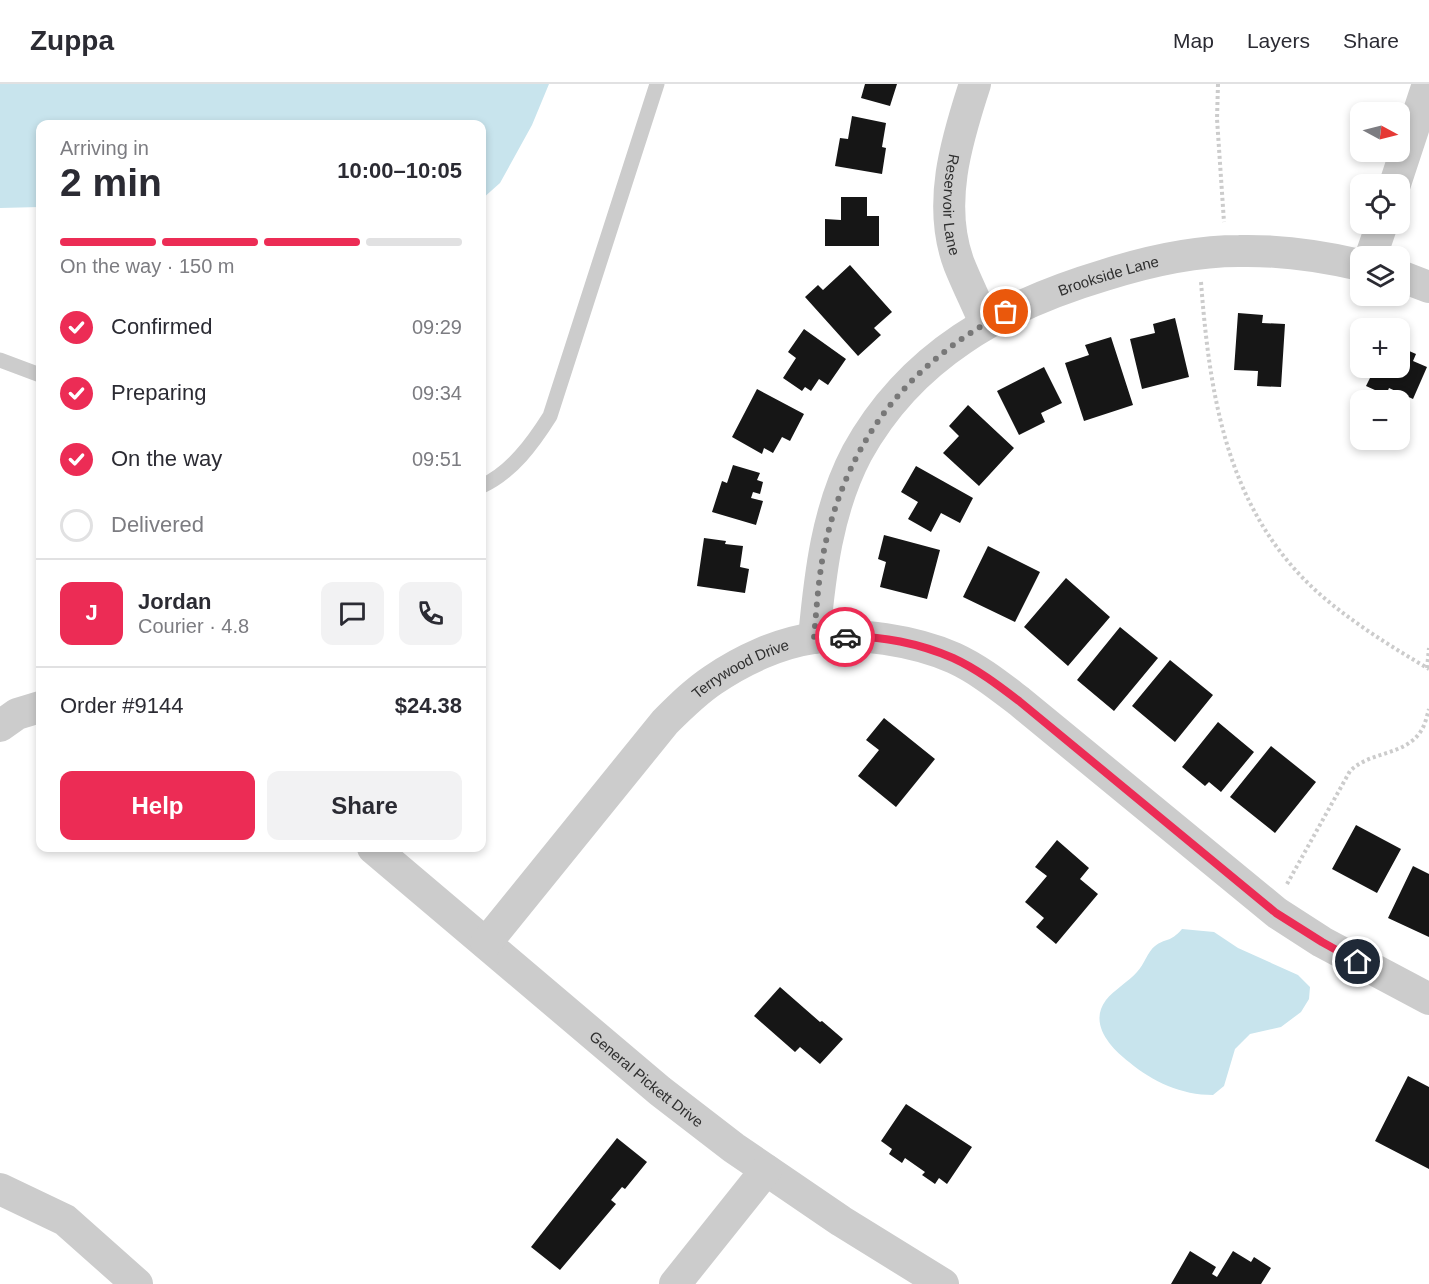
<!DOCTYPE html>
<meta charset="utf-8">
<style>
:root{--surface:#fff;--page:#f2f2f3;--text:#2b2b33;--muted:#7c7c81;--line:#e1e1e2;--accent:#ec2c55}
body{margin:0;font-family:Helvetica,sans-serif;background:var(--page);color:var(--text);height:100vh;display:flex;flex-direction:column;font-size:22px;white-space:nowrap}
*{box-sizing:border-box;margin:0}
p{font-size:20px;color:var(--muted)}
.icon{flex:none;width:33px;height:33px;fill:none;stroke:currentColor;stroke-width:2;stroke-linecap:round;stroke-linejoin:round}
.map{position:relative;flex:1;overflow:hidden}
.panel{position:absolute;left:36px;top:36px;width:450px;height:732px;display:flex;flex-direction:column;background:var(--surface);border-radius:12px;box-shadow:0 3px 9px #0003}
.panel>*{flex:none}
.needle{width:39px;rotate:97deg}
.buttons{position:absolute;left:1350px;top:18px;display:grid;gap:12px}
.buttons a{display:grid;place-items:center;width:60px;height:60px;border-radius:12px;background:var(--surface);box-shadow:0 3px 9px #0003;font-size:30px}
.pin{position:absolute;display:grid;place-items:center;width:51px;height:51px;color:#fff;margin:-26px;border:3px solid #fff;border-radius:50%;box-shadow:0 2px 6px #0007}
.courier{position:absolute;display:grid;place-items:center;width:60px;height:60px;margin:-30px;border:4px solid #ec2c55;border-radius:50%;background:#fff;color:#222;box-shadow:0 2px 8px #0007}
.overview em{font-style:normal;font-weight:600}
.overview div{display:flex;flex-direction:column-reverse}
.overview{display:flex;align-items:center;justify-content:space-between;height:102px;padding:0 24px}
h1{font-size:39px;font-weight:600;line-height:45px}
.bar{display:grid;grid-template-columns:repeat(4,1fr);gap:9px 6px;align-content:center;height:72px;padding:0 24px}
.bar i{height:8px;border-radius:4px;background:var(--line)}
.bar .selected{background:var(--accent)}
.bar p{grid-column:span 4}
.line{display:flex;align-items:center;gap:15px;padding:0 24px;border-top:2px solid var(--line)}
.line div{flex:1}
.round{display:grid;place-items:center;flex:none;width:63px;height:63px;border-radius:12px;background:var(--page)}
ol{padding:0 24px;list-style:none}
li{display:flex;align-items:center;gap:18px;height:66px}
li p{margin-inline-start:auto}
li .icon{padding:6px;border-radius:50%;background:var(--accent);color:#fff;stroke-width:4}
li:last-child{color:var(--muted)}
li i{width:33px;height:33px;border:3px solid var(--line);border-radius:50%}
.action{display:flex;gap:12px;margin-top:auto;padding:12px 24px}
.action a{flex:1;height:69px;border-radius:12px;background:var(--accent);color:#fff;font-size:24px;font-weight:600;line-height:69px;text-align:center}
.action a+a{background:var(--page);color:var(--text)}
header{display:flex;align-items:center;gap:36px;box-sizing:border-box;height:84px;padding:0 30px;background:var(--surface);border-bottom:2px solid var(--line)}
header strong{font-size:28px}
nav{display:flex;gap:33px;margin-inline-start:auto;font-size:21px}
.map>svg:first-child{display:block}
.water{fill:#c8e4ed}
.building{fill:#161616}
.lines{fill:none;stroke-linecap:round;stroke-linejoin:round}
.path{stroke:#ccc;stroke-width:4;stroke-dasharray:3 3;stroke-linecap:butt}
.lane{stroke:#ccc;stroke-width:15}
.street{stroke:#ccc;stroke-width:32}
.done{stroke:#787878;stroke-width:6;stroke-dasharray:0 10.8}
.route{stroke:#ec2c55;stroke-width:8}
.labels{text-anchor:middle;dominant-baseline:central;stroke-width:6;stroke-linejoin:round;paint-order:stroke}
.street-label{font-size:15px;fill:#2f2f2f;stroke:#fff}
</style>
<header>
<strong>Zuppa</strong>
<nav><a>Map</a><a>Layers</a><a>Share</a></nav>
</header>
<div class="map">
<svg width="1429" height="1200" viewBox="0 0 1429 1200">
<rect width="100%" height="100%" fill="#fff"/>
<path class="water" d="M0,0H549L532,41L500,99L482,115V40H40V123L0,124Z
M1182,845L1214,848L1238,864L1298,891L1310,903L1309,915L1301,928L1281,943L1250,950L1235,965L1224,1002L1213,1011C1181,1011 1153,998 1129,978C1111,964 1088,940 1106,916C1114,906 1128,898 1137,888C1144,881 1148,867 1155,862C1165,854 1170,859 1182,845Z"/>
<path class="building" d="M865,0H897L890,22L861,14Z
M852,32L886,39L882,63L886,64L882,90L835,82L840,54L848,55Z
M841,113H867V132H879V162H825V135L841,136Z
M850,181L892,228L874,244L881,251L858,272L805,213L818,201L823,206Z
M1238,229L1263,231L1262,239L1285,240L1281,303L1257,302L1258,287L1234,286Z
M1175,234L1189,293L1142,305L1130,255L1155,249L1153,240Z
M804,245L846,275L828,301L819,295L811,307L805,303L802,307L783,294L796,274L788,268Z
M1111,253L1133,321L1084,337L1065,279L1089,271L1085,261Z
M1400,263L1416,270L1413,277L1427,283L1413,315L1389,304L1386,311L1366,302L1375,284H1400Z
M1044,283L1062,319L1041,329L1045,338L1019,351L997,307Z
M757,305L804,330L790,357L782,353L773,369L764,364L762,370L732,353Z
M968,321L1014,364L979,402L943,369L959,352L949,342Z
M733,381L760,389L757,396L763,398L760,410L753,408L751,414L763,417L756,441L712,428L722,397L727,399Z
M916,382L973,414L960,439L941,429L931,448L908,435L918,418L901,408Z
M884,451L940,466L927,515L880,503L886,478L878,475Z
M704,454L726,457L725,460L743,462L740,483L749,485L745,509L697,502Z
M988,462L1040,488L1015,538L963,513Z
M1066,494L1110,533L1068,582L1024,543Z
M1120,543L1158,574L1114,627L1077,596Z
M1170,576L1213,611L1175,658L1132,622Z
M884,634L935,675L896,723L858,692L879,666L866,656Z
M1218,638L1254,668L1221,708L1209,698L1205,702L1182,683Z
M1271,662L1316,698L1275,749L1230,713Z
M1356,741L1401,765L1377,809L1332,785Z
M1057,756L1089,784L1080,795L1098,810L1056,860L1036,843L1044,834L1025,818L1047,792L1035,783Z
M1413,782L1429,790V853L1388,834Z
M780,903L820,938L822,937L843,955L820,980L800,963L795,968L754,932Z
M1408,992L1429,1003V1085L1375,1057Z
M906,1020L972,1063L947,1100L939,1094L935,1100L922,1091L925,1088L905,1074L902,1079L889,1070L892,1065L881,1057Z
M617,1054L647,1078L625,1105L622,1103L611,1116L616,1120L560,1186L531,1163Z
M1190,1167L1216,1183L1212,1190L1217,1193L1233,1167L1251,1178L1254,1173L1271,1184L1261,1200H1171Z"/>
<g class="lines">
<path class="path" d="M1218,0L1217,35L1224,138
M1201,198C1210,316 1228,431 1323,513C1356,541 1392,563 1429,585
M1427,584L1429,564
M1287,800L1350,687C1370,667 1405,672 1421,647C1425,641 1427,632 1429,625"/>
<path class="lane" d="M0,276L40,291
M482,402C512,388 533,359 550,332L657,0"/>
<g class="street">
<path id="s1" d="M975,0C956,58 937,121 959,180C967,200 977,220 985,239"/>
<path d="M1395,100L1428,0"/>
<path d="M1371,172L1382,140"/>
<path d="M1400,192L1429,203"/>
<path id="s2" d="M814,554C820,490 827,426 857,369C911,271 1001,222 1105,191C1149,177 1193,167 1239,167C1280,166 1321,172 1360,181"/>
<path d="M0,642L17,630L40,623"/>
<path id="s3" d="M373,764L660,1007L734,1064L841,1137L943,1200"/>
<path id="s4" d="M486,859L665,638C680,623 695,608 713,596C742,576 779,559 814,554C855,547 916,557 954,574C978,585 998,601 1019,617L1277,829L1322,858L1429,915"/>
<path d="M0,1105L65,1136L137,1200"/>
<path d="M675,1200L766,1086"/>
</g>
</g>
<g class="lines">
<path class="done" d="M845,553L814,554C817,519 819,483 828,449C854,347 914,277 1006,228"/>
<path class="route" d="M845,553C880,551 921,560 953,574C977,585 998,601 1019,617L1276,829L1322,858L1358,878"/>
</g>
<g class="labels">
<g class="street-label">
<text stroke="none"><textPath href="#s1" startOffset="124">Reservoir Lane</textPath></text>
<text stroke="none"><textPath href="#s2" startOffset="508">Brookside Lane</textPath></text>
<text stroke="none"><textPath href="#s4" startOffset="378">Terrywood Drive</textPath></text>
<text stroke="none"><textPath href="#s3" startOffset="358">General Pickett Drive</textPath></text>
</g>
</g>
</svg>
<div class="buttons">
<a><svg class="needle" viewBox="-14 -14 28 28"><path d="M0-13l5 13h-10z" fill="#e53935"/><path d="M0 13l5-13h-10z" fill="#7c7c81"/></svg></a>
<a><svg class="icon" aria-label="locate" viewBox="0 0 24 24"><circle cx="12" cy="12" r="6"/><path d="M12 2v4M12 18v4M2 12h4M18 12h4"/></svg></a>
<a><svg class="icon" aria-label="layers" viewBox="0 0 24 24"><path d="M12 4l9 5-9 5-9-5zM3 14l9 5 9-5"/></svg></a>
<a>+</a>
<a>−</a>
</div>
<div class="pin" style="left:1006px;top:228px;background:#ea580c"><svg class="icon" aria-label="bag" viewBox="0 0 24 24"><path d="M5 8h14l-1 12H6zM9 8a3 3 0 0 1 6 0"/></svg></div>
<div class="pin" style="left:1358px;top:878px;background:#1f2937"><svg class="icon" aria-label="home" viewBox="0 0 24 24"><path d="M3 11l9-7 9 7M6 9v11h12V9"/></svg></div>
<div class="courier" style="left:845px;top:553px"><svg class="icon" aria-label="car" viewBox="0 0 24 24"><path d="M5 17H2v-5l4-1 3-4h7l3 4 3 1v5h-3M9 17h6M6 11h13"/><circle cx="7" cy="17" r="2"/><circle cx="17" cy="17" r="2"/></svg></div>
<section class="panel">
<div class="overview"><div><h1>2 min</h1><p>Arriving in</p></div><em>10:00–10:05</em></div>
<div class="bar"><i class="selected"></i><i class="selected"></i><i class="selected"></i><i></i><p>On the way · 150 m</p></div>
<ol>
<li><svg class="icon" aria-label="check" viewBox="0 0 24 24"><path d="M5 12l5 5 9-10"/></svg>Confirmed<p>09:29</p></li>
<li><svg class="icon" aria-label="check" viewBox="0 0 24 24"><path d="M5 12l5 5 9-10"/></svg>Preparing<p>09:34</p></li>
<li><svg class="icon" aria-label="check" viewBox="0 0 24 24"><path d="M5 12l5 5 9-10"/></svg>On the way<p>09:51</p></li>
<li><i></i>Delivered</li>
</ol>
<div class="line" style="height:108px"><b class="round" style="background:var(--accent);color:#fff">J</b><div><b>Jordan</b><p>Courier · 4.8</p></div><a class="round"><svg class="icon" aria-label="chat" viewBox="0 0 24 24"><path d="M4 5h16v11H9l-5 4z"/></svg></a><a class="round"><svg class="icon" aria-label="phone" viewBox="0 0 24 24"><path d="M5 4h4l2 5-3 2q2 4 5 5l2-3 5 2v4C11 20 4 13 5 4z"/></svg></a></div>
<div class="line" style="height:78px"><div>Order #9144</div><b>$24.38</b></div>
<div class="action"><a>Help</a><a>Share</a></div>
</section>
</div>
